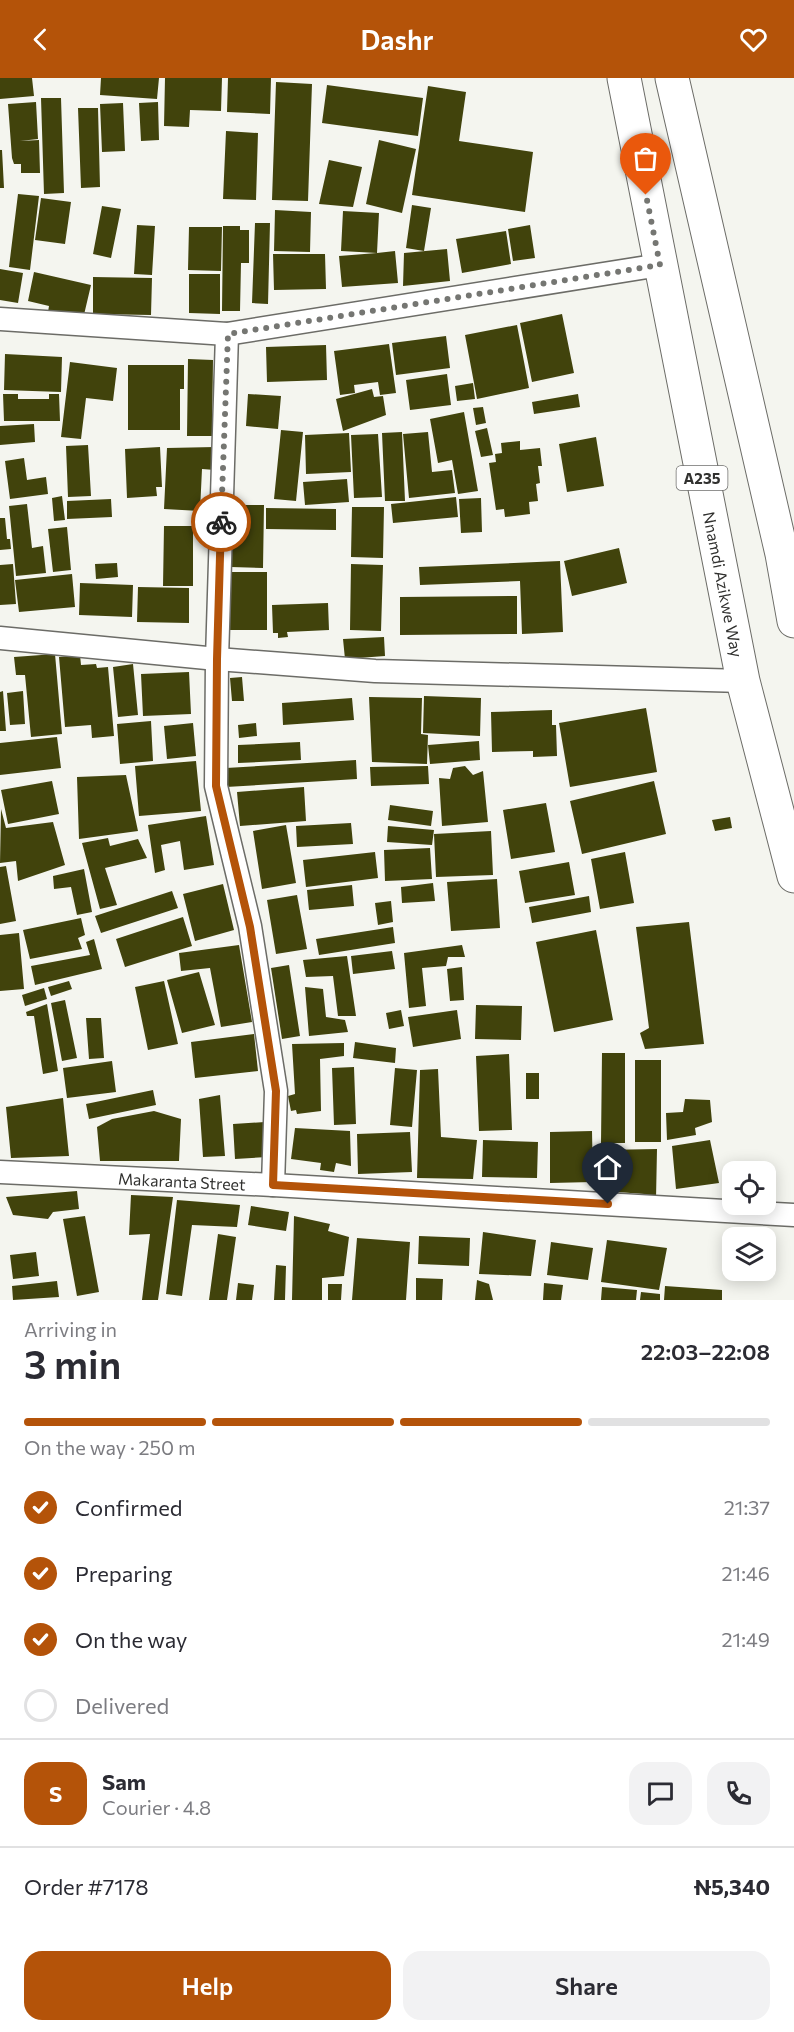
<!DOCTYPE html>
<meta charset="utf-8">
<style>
:root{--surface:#fff;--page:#f2f2f3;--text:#2b2b33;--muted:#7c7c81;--line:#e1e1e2;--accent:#b45309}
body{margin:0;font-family:Commissioner,sans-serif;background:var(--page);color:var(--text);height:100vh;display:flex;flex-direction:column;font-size:22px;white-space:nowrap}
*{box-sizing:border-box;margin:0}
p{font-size:20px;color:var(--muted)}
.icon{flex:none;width:33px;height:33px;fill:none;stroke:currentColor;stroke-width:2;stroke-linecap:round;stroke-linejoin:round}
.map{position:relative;height:1222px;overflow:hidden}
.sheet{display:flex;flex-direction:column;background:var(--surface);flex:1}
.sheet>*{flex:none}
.tools{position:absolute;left:722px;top:1083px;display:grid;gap:12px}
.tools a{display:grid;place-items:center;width:54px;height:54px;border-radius:12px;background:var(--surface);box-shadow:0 3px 15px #0003;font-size:30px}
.pin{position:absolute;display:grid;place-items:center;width:51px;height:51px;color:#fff;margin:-62px -26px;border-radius:50% 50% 50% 0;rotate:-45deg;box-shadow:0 0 6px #0007}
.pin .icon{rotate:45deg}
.courier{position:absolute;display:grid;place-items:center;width:60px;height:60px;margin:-30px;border:4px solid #b45309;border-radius:50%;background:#fff;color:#222;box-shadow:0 2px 8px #0007}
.overview em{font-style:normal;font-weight:600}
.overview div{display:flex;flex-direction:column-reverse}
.overview{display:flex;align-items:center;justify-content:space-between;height:102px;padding:0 24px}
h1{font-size:39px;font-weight:600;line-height:45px}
.bar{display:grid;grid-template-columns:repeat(4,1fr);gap:9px 6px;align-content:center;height:72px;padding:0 24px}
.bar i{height:8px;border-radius:4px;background:var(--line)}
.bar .selected{background:var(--accent)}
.bar p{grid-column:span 4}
.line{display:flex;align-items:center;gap:15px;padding:0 24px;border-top:2px solid var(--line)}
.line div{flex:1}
.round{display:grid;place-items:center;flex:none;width:63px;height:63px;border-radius:18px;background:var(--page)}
ol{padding:0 24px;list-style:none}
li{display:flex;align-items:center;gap:18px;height:66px}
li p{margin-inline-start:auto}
li .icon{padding:6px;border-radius:50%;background:var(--accent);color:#fff;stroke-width:4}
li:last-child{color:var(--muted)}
li i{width:33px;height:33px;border:3px solid var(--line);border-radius:50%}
.action{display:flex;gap:12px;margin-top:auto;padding:12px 24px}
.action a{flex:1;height:69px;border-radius:18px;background:var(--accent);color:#fff;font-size:24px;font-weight:600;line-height:69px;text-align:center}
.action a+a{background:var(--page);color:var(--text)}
header{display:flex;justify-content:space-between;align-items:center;height:78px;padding:0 24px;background:var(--accent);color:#fff;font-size:27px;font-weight:600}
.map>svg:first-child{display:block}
.building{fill:#41430c}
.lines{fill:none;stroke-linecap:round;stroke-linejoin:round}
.minor-casing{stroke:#6c6c67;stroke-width:25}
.trunk-casing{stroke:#6c6c67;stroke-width:35}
.minor{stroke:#fff;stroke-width:22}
.trunk{stroke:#fff;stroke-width:33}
.done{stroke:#757672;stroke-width:6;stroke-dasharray:0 10.8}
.route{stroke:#b45309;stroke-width:8}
.labels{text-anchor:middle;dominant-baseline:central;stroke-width:6;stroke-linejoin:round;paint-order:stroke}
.shield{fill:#fff;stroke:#6f6f6d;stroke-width:1.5}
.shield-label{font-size:15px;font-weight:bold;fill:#31312f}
.street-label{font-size:16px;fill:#31312f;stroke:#fff}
</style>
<header><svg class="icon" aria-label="back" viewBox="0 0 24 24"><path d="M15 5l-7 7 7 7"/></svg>Dashr<svg class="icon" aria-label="heart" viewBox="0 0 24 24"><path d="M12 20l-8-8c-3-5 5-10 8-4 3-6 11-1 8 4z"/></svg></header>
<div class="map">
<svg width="794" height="1222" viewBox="0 0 794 1222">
<rect width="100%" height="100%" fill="#f4f5ef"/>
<path class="building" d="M0,0H32L34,18L0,21Z
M101,0H159L157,21L100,17Z
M165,0H222L221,33L190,32L189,49L164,48Z
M228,0H271L270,36L227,34Z
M276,4L312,6L308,123L272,122Z
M327,7L423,20L418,58L322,45Z
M428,8L466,14L459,63L533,74L525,134L412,117Z
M41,20H61L64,115L44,116Z
M36,24L38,61L20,63L39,62L40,95H21V86H14L12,80L8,26Z
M158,24L159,62L141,63L139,25Z
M123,25L125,73L102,74L100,26Z
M78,30H98L100,109L81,110Z
M226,53L258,55L256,122L223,121Z
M379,62L416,71L402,135L366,126Z
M0,72H2L4,110H0Z
M329,82L362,89L353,129L319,126Z
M18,116L39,118L30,192L9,189Z
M41,120L71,124L65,166L35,162Z
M412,127L431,130L424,173L406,170Z
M102,128L121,131L111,180L93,176Z
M275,132L311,134L310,174L274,173Z
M343,133L379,135L377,175L395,173L398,205L342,209L339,178L377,175L341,173Z
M255,145H270L268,226L252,225Z
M137,147L155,148L152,197L134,196Z
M530,147L535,180L513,183L508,151Z
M223,148H240V152H249V185H241L240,233H222Z
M189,149H222L221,193L188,192Z
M506,153L511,186L462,195L456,161Z
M447,171L450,203L403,208L404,175Z
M273,176H325L326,211L274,212Z
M0,191L23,195L18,225L0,222Z
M34,194L91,207L83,241L48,234L49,228L28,223Z
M189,196H220V236L189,235Z
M93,199L152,200L151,237L93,236Z
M562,236L574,295L532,304L520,245Z
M517,247L529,310L477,321L465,257Z
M446,258L450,290L396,297L392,265Z
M389,266L396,315L380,317L378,304L354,307L355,315L340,317L334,273Z
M326,267L327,302L267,304L266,269Z
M5,276L62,279L61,314L4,312Z
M188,281L213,282L212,358H187Z
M70,284L117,290L113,323L86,320L81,361L61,359Z
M128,287H184V311H180V352H128Z
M447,296L451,327L410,332L406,302Z
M473,305L475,321L457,323L455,308Z
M372,311L374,319L383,318L386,337L343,353L336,321Z
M3,316H18V321H49V316H59L60,343H4Z
M248,316L281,318L278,351L246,348Z
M578,316L580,329L534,336L532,324Z
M483,329L486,345L476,347L473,330Z
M464,334L478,413L458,416L452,382L438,385L430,341Z
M34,346L35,364L0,367V348Z
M487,350L493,377L481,379L475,353Z
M281,352L303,354L296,423L274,421Z
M402,354L405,423H385L382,355Z
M428,354L432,394L452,392L455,415L409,420L403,356Z
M349,355L351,394L306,396L305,357Z
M378,356L382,419L354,420L351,357Z
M596,359L604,408L567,414L559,366Z
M520,363V372L540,370L542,388H538L540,405L536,406L538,423L529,424L530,436L505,439L504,431L496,432L489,385L496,384L495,376L502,375L501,365Z
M88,367L91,418L68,419L66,368Z
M160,369L162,409H156L157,418L127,420L125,371Z
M215,369V392L202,391L200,433L164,431L167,370Z
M24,380L27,402L46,399L48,416L10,421L5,383Z
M347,401L349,424L305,427L303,404Z
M62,418L65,442L54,443L52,420Z
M456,419L458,439L393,445L391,426Z
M481,420L482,454L461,455L459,421Z
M111,421L112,439L67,441V423Z
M27,426L32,470L43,468L46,495L16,498L9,428Z
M232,427H264L263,490L231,489Z
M352,429H384L383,480L351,479Z
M266,430L336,431V452L266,451Z
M0,440H5L7,461H10L11,471L0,472Z
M164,448H193V508H163Z
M67,449L71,492L53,494L48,451Z
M619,470L627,505L572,518L564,483Z
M560,483L563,554L522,556L520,503L420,507L419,489Z
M117,485L118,499L96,501L95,486Z
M13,486L16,526L0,527V487Z
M351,486L383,487L381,553L350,552Z
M230,494H267V552H229Z
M72,496L75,529L19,534L15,502Z
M80,505L133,507L132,539L79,537Z
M138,509L189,510V545L137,544Z
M517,518V556L400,557V519Z
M328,525L329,552L287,554L288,559L278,560V555H273L272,527Z
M384,559L385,578L345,581L343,561Z
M55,576L62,656L31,659L25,597H16L14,579Z
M80,577L81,587L96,586L97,590L108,589L114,658L92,660L91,647L65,649L59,579Z
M133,586L138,637L118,639L113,589Z
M189,594L191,636L143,638L141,596Z
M242,599L244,623H232L230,600Z
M3,613L6,653H0V614Z
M23,613L25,646L10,647L7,615Z
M424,618L481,620L480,658L423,655Z
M369,619L422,620L421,656L428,657L427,686L372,684Z
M352,620L354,642L283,647L282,625Z
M646,630L657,694L570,709L559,645Z
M552,632V647H556L557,678L533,679V673L492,674L491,634Z
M151,643L153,683L120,686L117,646Z
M193,645L196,678L167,681L164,648Z
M256,645L257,658L239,660L238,647Z
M57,659L61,690L0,697V665Z
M479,663L480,682L430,686L428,667Z
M300,664L301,682L238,685V667Z
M356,682L357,701L226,709V690Z
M196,683L201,733L139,738L135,688Z
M428,688L429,706L371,708L370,689Z
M465,688L473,697L483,693L488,744L442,748L439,700L450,701L453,690Z
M126,697L138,753L79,761L77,699Z
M52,703L59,736L8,746L1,712Z
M654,703L666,756L582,776L570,723Z
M304,709L306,743L240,748L237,714Z
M546,725L555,774L511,781L503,732Z
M390,727L433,733L431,748L388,742Z
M1,731L6,750L53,744L65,787L18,803L16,783L0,785Z
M206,738L214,787L184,792L180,763L161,767L165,792L155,795L148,747Z
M730,739L732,750L715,753L712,742Z
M351,745L353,766L297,769L296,748Z
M286,747L296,805L262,811L253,753Z
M388,748L434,752L432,767L387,764Z
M491,753L493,797L436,799L434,756Z
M108,760L110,768L138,761L147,780L105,790L117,827L100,831L82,765Z
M430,770L432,801L385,803L384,772Z
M375,774L378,800L306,809L303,782Z
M625,774L634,825L600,831L591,781Z
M569,784L575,817L525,825L519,793Z
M6,788L16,843L0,846V789Z
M84,791L92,834L77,837L71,809L54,811L53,798Z
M497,801L500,850L451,853L447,804Z
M433,805L435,823L402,825L401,809Z
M223,806L234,852L195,863L183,816Z
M352,807L354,828L309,832L307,812Z
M172,813L178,830L101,855L95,838Z
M297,817L307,871L276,876L267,822Z
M589,818L591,834L532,845L529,829Z
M391,823L393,844L378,847L375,825Z
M183,839L192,868L125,889L116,861Z
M81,840L85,857L78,860L82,871L30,881L23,852Z
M689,844L704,966L645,971L640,955L649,950L636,849Z
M393,849L395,865L319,877L316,861Z
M596,852L613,942L554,954L536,864Z
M19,855L24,911L0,913V857Z
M94,861L102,891L35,907L31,888L90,877L86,864Z
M239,867L252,944L221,949L210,890L181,893L179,875Z
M462,867L465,879H448L446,888L422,890L426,928L409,930L404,875Z
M392,873L395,891L353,896L351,878Z
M347,878L356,938H338L333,898L306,899L303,882Z
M289,887L300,958L282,961L271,890Z
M462,889L464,922L450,923L447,891Z
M199,894L215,947L182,955L167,902Z
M69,903L72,911L51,918L48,909Z
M164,903L178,966L148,972L135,909Z
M305,909L323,911L326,939L345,942L348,954L309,958Z
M44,910L47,921L25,928L22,917Z
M65,922L77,980L62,983L51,925Z
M47,926L58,993L43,996L34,938H27L26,934Z
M476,927L522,928L521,962L475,961Z
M401,932L404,948L389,951L386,935Z
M457,932L461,961L413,969L408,939Z
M86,940H101L104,980L89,981Z
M254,956L258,993L195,1000L191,964Z
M355,964L396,970L395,985L353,980Z
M344,965V978L320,981L321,1033L297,1036L296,1032L291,1033L288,1018L295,1016L292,966Z
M602,975H625V1065H601Z
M509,976L512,1052L479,1053L476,978Z
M635,982H661V1064H635Z
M112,983L116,1014L67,1020L63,990Z
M354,989L356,1046L334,1047L332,990Z
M395,990L417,992L412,1049L390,1047Z
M438,991L441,1059L477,1062L473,1101L417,1100L420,992Z
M526,995H539V1021H526Z
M153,1012L156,1027L89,1041L86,1026Z
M220,1017L225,1078L203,1079L199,1021Z
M63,1020L69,1078L11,1080L6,1029Z
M685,1021L710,1022L712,1044L695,1050L696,1057L667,1062L666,1035L683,1034Z
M154,1033L181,1041L179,1083H100L97,1049L112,1041Z
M265,1044L267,1079L235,1081L233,1046Z
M295,1050L350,1053L351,1088L336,1085L334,1094L320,1092L321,1085L291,1081Z
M592,1053L593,1104L550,1105V1054Z
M410,1054L412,1094L358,1096L357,1056Z
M483,1062L538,1064L537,1100L482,1099Z
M710,1062L719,1105L676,1111L672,1068Z
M657,1071L656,1121L645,1122L644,1116L604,1113V1072Z
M77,1113L79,1131L53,1134L48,1141L13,1137L6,1119Z
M131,1117L173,1119L158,1222H142L150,1156L129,1157Z
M177,1122L240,1127L237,1149L192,1147L182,1218L166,1216Z
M251,1128L289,1134L286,1153L248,1147Z
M85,1138L99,1214L77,1218L63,1141Z
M294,1138L330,1146L328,1153L349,1159L344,1198L322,1200V1222H292Z
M483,1154L536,1162L531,1198L479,1196Z
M218,1156L236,1159L227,1222H209Z
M419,1158L470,1160L469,1188L418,1186Z
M357,1160L410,1164L406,1222H352Z
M607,1162L667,1170L659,1212L601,1204Z
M551,1164L593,1170L588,1202L547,1197Z
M36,1174L39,1198L13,1201L10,1177Z
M276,1187L286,1188L285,1222H274Z
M416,1200L443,1201L442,1222H416Z
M477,1202L489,1206L493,1222H475Z
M57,1203L59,1219L13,1222L12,1208Z
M238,1205L254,1207L252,1222H236Z
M544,1205L563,1207L561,1222H543Z
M328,1206H342L341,1222H328Z
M665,1208L722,1212V1222H664Z
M602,1209L637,1212L636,1222H601Z
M641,1214L660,1216V1222H640Z"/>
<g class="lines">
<g class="minor-casing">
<g id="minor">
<path d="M0,241L227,256L660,187"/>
<path d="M227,256L217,581L216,708L250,848L276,1013L273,1107"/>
<path d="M0,560L217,581L375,593L743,603"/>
<path id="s1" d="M0,1094L273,1107L794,1137"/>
</g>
</g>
<g class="trunk-casing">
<g id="trunk">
<path id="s2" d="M624,0L743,603L794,798"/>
<path d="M672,0L782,476L794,543"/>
</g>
</g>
<use href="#minor" class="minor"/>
<use href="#trunk" class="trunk"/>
</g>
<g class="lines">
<path class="done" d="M221,444L228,256L660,187L646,117"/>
<path class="route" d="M221,444L217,581L216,708L250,849L276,1013L273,1107L608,1126"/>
</g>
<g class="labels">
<rect class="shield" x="676.5" y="388" width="51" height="24" rx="4.5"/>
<g class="shield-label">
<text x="702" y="400">A235</text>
</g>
<g class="street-label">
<text stroke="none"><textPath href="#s2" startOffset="516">Nnamdi Azikwe Way</textPath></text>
<text stroke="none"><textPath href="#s1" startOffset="182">Makaranta Street</textPath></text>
</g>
</g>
</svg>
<div class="tools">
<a><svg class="icon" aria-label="locate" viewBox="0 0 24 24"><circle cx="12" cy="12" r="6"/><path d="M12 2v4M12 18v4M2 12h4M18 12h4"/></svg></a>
<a><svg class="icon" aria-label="layers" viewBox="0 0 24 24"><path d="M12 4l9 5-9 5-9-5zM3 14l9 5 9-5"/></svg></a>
</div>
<div class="pin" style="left:646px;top:117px;background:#ea580c"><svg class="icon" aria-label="bag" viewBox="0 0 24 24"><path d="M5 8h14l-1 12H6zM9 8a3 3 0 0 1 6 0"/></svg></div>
<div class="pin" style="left:608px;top:1126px;background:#1f2937"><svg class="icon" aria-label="home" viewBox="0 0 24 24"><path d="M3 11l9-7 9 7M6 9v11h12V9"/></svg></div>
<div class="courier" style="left:221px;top:444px"><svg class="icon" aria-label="bike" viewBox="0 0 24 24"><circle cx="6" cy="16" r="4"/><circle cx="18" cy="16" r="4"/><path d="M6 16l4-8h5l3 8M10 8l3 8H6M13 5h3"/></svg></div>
</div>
<section class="sheet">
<div class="overview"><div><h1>3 min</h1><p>Arriving in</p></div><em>22:03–22:08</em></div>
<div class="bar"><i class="selected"></i><i class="selected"></i><i class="selected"></i><i></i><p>On the way · 250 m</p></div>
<ol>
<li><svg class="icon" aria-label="check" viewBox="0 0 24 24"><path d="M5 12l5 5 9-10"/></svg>Confirmed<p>21:37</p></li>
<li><svg class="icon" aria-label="check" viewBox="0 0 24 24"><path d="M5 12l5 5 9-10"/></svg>Preparing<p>21:46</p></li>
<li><svg class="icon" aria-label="check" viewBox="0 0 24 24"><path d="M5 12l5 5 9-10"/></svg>On the way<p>21:49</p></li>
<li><i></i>Delivered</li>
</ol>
<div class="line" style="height:108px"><b class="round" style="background:var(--accent);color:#fff">S</b><div><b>Sam</b><p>Courier · 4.8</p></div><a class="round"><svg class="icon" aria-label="chat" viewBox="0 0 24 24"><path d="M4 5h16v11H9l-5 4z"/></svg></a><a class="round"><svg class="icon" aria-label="phone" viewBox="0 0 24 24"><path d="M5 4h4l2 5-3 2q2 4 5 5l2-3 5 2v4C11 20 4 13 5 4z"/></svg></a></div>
<div class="line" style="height:78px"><div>Order #7178</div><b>₦5,340</b></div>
<div class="action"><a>Help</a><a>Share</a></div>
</section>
